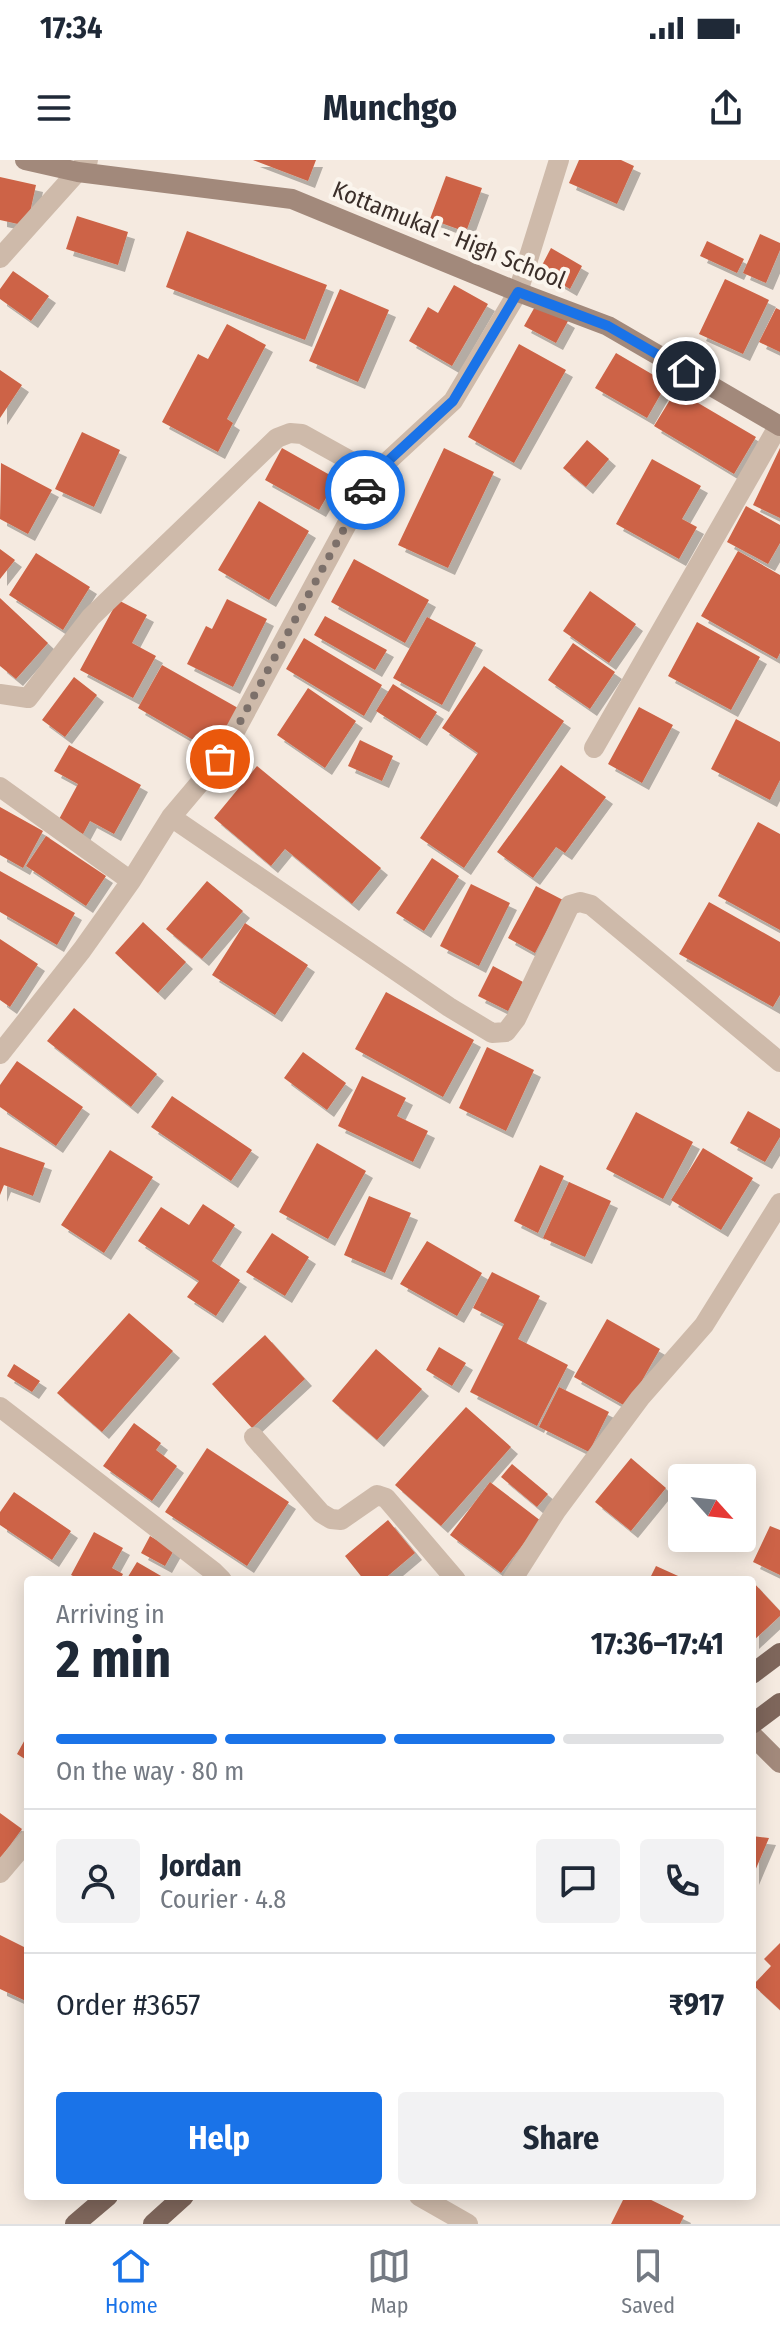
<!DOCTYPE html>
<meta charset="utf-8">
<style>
:root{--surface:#fff;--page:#f2f2f3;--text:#1f2937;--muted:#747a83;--line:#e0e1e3;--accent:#1a73e8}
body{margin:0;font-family:"Fira Sans Condensed",sans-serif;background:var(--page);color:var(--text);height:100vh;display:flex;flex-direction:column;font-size:30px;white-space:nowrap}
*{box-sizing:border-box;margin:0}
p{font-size:26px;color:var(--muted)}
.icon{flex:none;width:44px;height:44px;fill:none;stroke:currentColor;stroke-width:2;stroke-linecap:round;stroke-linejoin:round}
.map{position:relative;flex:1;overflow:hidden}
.panel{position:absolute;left:24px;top:1416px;width:732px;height:624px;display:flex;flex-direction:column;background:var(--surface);border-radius:8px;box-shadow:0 4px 20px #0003}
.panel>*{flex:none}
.needle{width:52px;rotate:117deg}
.fabs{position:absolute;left:668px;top:1304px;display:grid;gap:16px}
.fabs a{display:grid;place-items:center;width:88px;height:88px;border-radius:8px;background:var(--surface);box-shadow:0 4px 20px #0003;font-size:40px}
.pin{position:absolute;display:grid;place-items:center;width:68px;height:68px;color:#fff;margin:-34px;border:4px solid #fff;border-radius:50%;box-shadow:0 2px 8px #0007}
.courier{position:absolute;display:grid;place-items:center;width:80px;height:80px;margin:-40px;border:6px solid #1a73e8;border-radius:50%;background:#fff;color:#222;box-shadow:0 2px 10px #0007}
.head em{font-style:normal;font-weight:700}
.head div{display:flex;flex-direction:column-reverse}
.head{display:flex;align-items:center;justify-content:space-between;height:136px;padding:0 32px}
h1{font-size:52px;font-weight:700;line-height:60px}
.bar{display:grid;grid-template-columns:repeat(4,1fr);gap:12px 8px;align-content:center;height:96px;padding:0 32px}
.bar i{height:10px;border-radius:6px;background:var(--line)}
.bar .current{background:var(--accent)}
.bar p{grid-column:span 4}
.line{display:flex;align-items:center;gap:20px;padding:0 32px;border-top:2px solid var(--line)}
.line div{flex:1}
.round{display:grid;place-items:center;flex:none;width:84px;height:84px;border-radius:8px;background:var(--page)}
.button{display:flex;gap:16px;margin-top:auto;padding:16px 32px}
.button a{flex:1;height:92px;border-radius:8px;background:var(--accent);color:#fff;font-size:32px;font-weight:700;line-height:92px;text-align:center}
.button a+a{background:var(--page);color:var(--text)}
.status{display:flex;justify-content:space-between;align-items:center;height:56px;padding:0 40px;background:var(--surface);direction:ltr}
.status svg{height:22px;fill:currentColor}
header{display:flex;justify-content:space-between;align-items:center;height:104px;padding:0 32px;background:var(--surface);font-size:36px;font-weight:700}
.menu{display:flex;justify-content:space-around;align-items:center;height:112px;border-top:2px solid var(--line);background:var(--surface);font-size:22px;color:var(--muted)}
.menu a{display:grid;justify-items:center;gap:4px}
.menu .current{color:var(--accent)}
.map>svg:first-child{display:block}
.building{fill:#cd6446;filter:url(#shadow)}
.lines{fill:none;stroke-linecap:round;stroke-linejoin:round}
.street{stroke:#cebaaa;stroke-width:20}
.secondary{stroke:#a2897b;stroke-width:20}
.primary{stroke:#7e665b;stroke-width:20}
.done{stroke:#7c706a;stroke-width:8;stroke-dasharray:0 14.4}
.route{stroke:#1a73e8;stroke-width:10}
.labels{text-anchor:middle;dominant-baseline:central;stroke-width:8;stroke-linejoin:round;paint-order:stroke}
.street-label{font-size:24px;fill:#3b2f2a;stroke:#fbf5ed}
</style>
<div class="status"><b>17:34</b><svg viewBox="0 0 49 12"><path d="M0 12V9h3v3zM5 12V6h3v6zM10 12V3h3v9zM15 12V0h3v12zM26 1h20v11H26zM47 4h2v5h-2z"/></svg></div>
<header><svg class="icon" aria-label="menu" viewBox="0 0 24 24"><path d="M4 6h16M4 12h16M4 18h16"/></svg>Munchgo<svg class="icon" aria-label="share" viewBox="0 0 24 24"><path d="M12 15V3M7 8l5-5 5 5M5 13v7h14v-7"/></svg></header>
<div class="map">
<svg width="780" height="2064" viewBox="0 0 780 2064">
<defs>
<filter id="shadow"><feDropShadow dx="7" dy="7" stdDeviation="0" flood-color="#0004"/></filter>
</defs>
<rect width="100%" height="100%" fill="#f5eae0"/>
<path class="building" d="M253,0H316L308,21Z
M579,0H621L634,6L617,44L569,23Z
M446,16L482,28L466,72L430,59Z
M0,17L36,25L27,66L0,60Z
M77,56L128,72L118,105L66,89Z
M187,71L327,125L305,180L166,127Z
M760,74L780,83V90L766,123L743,113Z
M707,81L744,99L737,113L700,96Z
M551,88L582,106L570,129L539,111Z
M13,111L49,136L31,161L0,139V129Z
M725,119L769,140L743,194L699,174Z
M454,125L488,144L452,206L409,181L428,147L438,153Z
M340,129L389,150L358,222L309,201Z
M537,143L568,161L556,183L524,166Z
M776,148L780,150V192L759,182Z
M227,164L266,185L227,259L233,263L218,292L162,262L198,194L208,199Z
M519,184L566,210L514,303L468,277Z
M616,193L667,223L647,258L595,228Z
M0,210L22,225L0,258Z
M676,230L756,277L734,314L654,266Z
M82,272L120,290L94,347L55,329Z
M587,280L609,299L586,327L563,308Z
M282,288L337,319L319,350L265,320Z
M444,288L494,312L448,408L398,385Z
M780,288V358L753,345Z
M652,299L701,326L682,359L697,367L679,399L616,364Z
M1,303L52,330L28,374L0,359Z
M259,341L309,371L269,440L218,410Z
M746,346L780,365V383L768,404L727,382Z
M0,389L15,400L0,419Z
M738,391L780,415V493L777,499L701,456Z
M36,393L90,427L63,470L9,435Z
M354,399L429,440L405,483L331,442Z
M590,431L636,464L609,503L563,471Z
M0,438L48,483L16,519L0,506Z
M227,439L267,459L233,527L187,504L206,466L212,469Z
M118,440L147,455L132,483L156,496L133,538L80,510Z
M325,456L387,490L375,510L314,475Z
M427,457L476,483L442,545L393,518Z
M697,462L760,497L731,550L668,516Z
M304,478L382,525L364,556L286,509Z
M573,483L615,512L590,549L548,520Z
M162,505L238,548L214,592L138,548Z
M484,506L564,561L464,708L420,678L478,593L442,568Z
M74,517L97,535L65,577L42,560Z
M393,524L437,552L420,579L376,551Z
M308,528L356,561L325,608L277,575Z
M639,547L673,565L642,623L608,604Z
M736,559L780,582V620L770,640L711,609Z
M360,580L393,596L382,621L348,606Z
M69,585L141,625L114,674L90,661L83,674L58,661L78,624L54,611Z
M561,605L606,637L565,693L556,687L533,718L497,692Z
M257,606L381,708L352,744L285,689L271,706L214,658Z
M0,647L43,671L23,708L0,695Z
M758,662L780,674V770L718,736Z
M46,676L106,716L86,746L26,706Z
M432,698L459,716L424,771L396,753Z
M0,711L75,753L57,785L0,752Z
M207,721L243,751L202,799L166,769Z
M471,724L510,743L479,806L440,786Z
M536,726L563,740L535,793L508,778Z
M709,742L780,782V835L773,847L679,794Z
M143,762L186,802L158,833L115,793Z
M245,763L308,805L275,855L212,815Z
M0,779L38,804L10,847L0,840Z
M493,806L523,822L508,851L478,836Z
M386,832L474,880L443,937L355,889Z
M74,848L157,914L131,947L47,881Z
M487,887L534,910L506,971L459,948Z
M303,892L346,923L327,950L284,918Z
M17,901L83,947L56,986L0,947V925Z
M362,916L406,938L397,956L428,971L413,1002L338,966Z
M172,936L252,990L231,1021L151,967Z
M748,951L780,969V977L765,1002L730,983Z
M636,952L693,982L663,1039L606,1009Z
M317,983L366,1011L328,1079L279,1052Z
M0,987L45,1003L33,1036L4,1025L0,1035Z
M703,988L753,1018L721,1070L671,1040Z
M110,990L153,1017L104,1093L61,1065Z
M540,1005L564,1016L538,1073L514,1061Z
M569,1022L611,1041L585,1097L543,1078Z
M369,1036L411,1053L385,1113L344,1095Z
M203,1044L235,1065L212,1101L240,1120L216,1156L187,1137L199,1121L138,1081L161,1047L189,1065Z
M272,1073L309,1097L285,1136L246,1112Z
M427,1081L482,1113L457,1156L400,1124Z
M492,1112L540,1136L518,1179L568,1205L537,1266L470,1232L504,1164L473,1148Z
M129,1153L173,1191L102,1272L57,1233Z
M607,1159L660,1189L627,1247L574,1217Z
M265,1175L305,1219L252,1268L212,1224Z
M439,1187L466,1203L452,1226L426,1210Z
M376,1189L422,1229L377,1280L332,1241Z
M14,1204L40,1221L32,1232L7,1216Z
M559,1227L609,1252L589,1292L539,1267Z
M466,1247L511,1287L441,1366L395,1325Z
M134,1263L161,1283L156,1290L177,1306L152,1341L103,1306Z
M207,1288L289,1342L247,1406L165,1352Z
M631,1298L666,1328L631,1371L595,1342Z
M512,1304L548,1334L537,1347L501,1317Z
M490,1322L541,1361L501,1413L450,1375Z
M14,1332L71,1371L52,1400L0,1365V1352Z
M388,1360L415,1393L383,1420H364L345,1396Z
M770,1366L780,1370V1415L753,1402Z
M94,1372L123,1388L112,1408L123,1414L120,1420H81L71,1415Z
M150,1376L174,1390L165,1406L141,1393Z
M137,1402L168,1420H126Z
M656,1406L687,1420H649Z
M752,1421L780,1451V1456L752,1482Z
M28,1574V1601L17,1594Z
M0,1653L22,1669L0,1699Z
M752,1676L769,1678L752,1718Z
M0,1775L28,1789V1842L0,1829Z
M780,1783V1850L753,1825L771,1806L764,1799Z
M625,2036H643L684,2056L680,2064H611Z"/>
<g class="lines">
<path class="street" d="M0,98L88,0
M0,534L28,538L91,457L277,278L290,273L302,274L374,314
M594,588L779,265
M0,627L131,721
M171,657L449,847L492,873L506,872L516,859L570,745L580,742L591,745L780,902
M0,894L82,790L131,721L171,657L220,599L374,314L453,241L518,132L559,0
M0,1247L214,1412L222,1420
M254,1277L321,1353L331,1359L341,1360L377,1335L386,1338L456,1420
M512,1420L556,1351L640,1238L704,1165L780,1043
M0,1713L28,1680
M419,2036L468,2064"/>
<path class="secondary" d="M25,0L78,12L292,39L518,132L608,166L780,266
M752,1575L780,1603"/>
<path class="primary" d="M752,1514L780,1493
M752,1564L780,1543
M75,2064L108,2036
M153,2064L184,2036"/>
</g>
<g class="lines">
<path class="done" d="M220,599L365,330"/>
<path class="route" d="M365,330L374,314L453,241L518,132L608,166L686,211"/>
</g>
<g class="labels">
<g class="street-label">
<text transform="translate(449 75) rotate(22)">Kottamukal - High School</text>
</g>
</g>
</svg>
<div class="fabs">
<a><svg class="needle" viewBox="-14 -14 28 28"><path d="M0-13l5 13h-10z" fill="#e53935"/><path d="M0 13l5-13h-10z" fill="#747a83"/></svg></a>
</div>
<div class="pin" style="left:220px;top:599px;background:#ea580c"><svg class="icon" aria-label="bag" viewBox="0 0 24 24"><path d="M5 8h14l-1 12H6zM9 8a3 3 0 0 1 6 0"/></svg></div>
<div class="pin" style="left:686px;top:211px;background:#1f2937"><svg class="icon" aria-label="home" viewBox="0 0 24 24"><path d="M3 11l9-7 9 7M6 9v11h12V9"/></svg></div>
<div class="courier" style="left:365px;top:330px"><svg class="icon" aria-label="car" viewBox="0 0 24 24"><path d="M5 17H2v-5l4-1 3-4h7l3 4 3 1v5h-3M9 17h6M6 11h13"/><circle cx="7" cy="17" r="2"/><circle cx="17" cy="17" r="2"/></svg></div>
<section class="panel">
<div class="head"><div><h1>2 min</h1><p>Arriving in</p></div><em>17:36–17:41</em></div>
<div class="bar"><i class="current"></i><i class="current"></i><i class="current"></i><i></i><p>On the way · 80 m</p></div>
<div class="line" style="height:144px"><a class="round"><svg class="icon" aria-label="person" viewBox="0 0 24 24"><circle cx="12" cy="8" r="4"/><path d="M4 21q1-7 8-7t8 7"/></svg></a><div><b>Jordan</b><p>Courier · 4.8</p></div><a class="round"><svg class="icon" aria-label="chat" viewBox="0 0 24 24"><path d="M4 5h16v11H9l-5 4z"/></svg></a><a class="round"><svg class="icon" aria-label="phone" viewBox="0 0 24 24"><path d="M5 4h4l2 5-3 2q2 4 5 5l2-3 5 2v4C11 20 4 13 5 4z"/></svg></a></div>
<div class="line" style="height:104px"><div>Order #3657</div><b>₹917</b></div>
<div class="button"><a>Help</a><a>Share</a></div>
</section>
</div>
<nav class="menu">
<a class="current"><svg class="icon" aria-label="home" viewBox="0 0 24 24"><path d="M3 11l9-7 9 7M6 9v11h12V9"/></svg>Home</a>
<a><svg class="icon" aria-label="map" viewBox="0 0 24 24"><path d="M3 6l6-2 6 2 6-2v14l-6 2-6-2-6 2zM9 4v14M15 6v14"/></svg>Map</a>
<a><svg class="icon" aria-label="saved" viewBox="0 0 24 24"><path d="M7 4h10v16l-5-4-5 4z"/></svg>Saved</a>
</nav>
